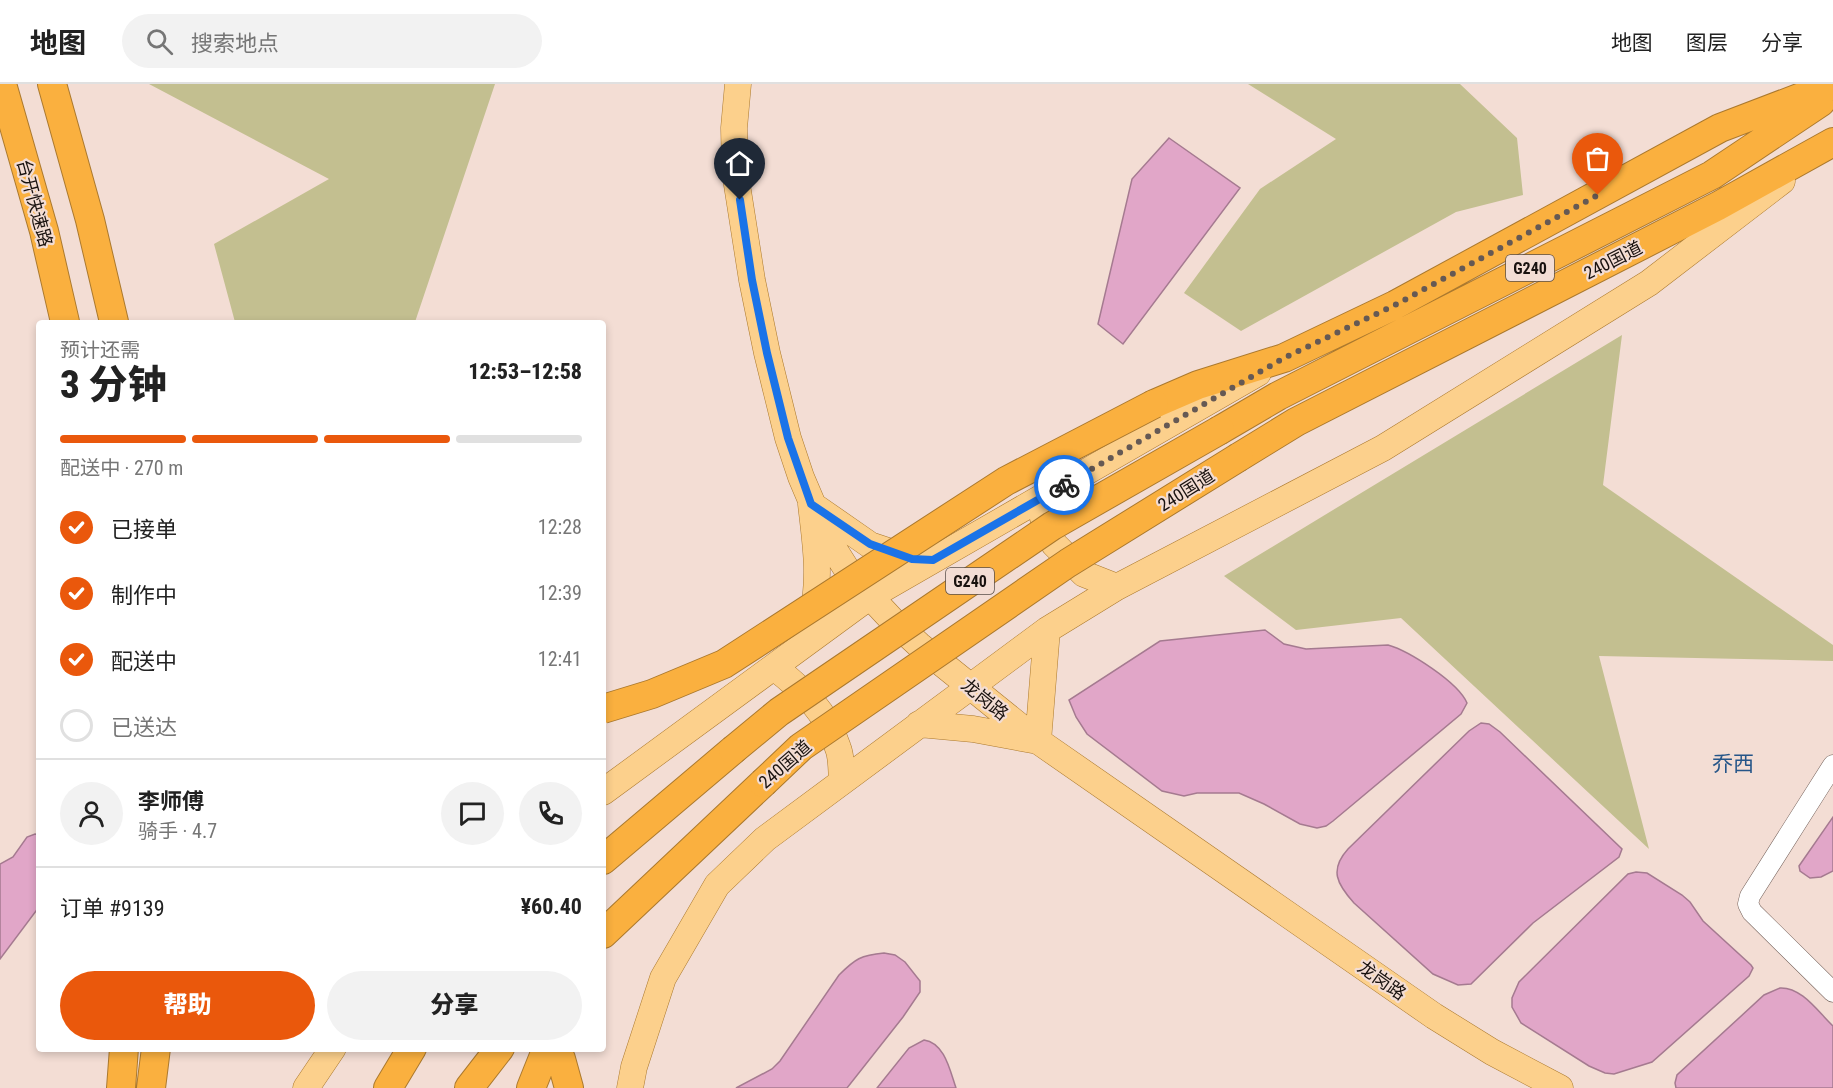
<!DOCTYPE html>
<html lang="zh">
<meta charset="utf-8">
<style>
:root{--surface:#fff;--page:#f2f2f2;--text:#222;--muted:#767676;--line:#e0e0e0;--accent:#ea580c}
body{margin:0;font-family:"Roboto Condensed","Noto Sans SC",sans-serif;background:var(--page);color:var(--text);height:100vh;display:flex;flex-direction:column;font-size:22px;white-space:nowrap}
*{box-sizing:border-box;margin:0}
p{font-size:20px;color:var(--muted)}
.icon{flex:none;width:33px;height:33px;fill:none;stroke:currentColor;stroke-width:2;stroke-linecap:round;stroke-linejoin:round}
.map{position:relative;flex:1;overflow:hidden}
.panel{position:absolute;left:36px;top:236px;width:570px;height:732px;display:flex;flex-direction:column;background:var(--surface);border-radius:6px;box-shadow:0 3px 9px #0003}
.panel>*{flex:none}
.pin{position:absolute;display:grid;place-items:center;width:51px;height:51px;color:#fff;margin:-62px -26px;border-radius:50% 50% 50% 0;rotate:-45deg;box-shadow:0 0 6px #0007}
.pin .icon{rotate:45deg}
.courier{position:absolute;display:grid;place-items:center;width:60px;height:60px;margin:-30px;border:4px solid #1a73e8;border-radius:50%;background:#fff;color:#222;box-shadow:0 2px 8px #0007}
.summary em{font-style:normal;font-weight:800}
.summary div{display:flex;flex-direction:column-reverse}
.summary{display:flex;align-items:center;justify-content:space-between;height:102px;padding:0 24px}
h1{font-size:39px;font-weight:800;line-height:45px}
.bar{display:grid;grid-template-columns:repeat(4,1fr);gap:9px 6px;align-content:center;height:72px;padding:0 24px}
.bar i{height:8px;border-radius:4px;background:var(--line)}
.bar .on{background:var(--accent)}
.bar p{grid-column:span 4}
.line{display:flex;align-items:center;gap:15px;padding:0 24px;border-top:2px solid var(--line)}
.line div{flex:1}
.round{display:grid;place-items:center;flex:none;width:63px;height:63px;border-radius:32px;background:var(--page)}
ol{padding:0 24px;list-style:none}
li{display:flex;align-items:center;gap:18px;height:66px}
li p{margin-inline-start:auto}
li .icon{padding:6px;border-radius:50%;background:var(--accent);color:#fff;stroke-width:4}
li:last-child{color:var(--muted)}
li i{width:33px;height:33px;border:3px solid var(--line);border-radius:50%}
.action{display:flex;gap:12px;margin-top:auto;padding:12px 24px}
.action a{flex:1;height:69px;border-radius:36px;background:var(--accent);color:#fff;font-size:24px;font-weight:800;line-height:69px;text-align:center}
.action a+a{background:var(--page);color:var(--text)}
header{display:flex;align-items:center;gap:36px;box-sizing:border-box;height:84px;padding:0 30px;background:var(--surface);border-bottom:2px solid var(--line)}
header strong{font-size:28px}
nav{display:flex;gap:33px;margin-inline-start:auto;font-size:21px}
.search{width:420px;height:54px;background:var(--page);display:flex;align-items:center;gap:15px;box-sizing:border-box;padding:0 21px;border-radius:33px;color:var(--muted);font-size:22px}
.map>svg:first-child{display:block}
.green{fill:#c3bf90}
.water{fill:#e1a6c8;stroke:#a57a90;stroke-width:1.5}
.lines{fill:none;stroke-linecap:round;stroke-linejoin:round}
.minor-casing{stroke:#715e57;stroke-width:21}
.major-casing{stroke:#ab792e;stroke-width:27}
.highway-casing{stroke:#ab792e;stroke-width:30}
.minor{stroke:#fff;stroke-width:20}
.major{stroke:#fcd08c;stroke-width:26}
.highway{stroke:#fab03f;stroke-width:28}
.highway-bridge-casing{stroke:#ab792e;stroke-width:30;stroke-linecap:butt}
.highway-bridge{stroke:#fab03f;stroke-width:28}
.done{stroke:#655954;stroke-width:6;stroke-dasharray:0 10.8}
.route{stroke:#1a73e8;stroke-width:8}
.labels{text-anchor:middle;dominant-baseline:central;stroke-width:4.5;stroke-linejoin:round;paint-order:stroke}
.shield{fill:#f3ddd4;stroke:#5a4f4a;stroke-width:1.5}
.shield-label{font-size:16px;font-weight:bold;fill:#19120f}
.street-label{font-size:18px;fill:#19120f;stroke:#f3ddd4}
.quarter-label{font-size:21px;fill:#255588;stroke:#f3ddd4}
</style>
<header>
<strong>地图</strong>
<div class="search"><svg class="icon" aria-label="search" viewBox="0 0 24 24"><circle cx="10" cy="10" r="6"/><path d="M15 15l6 6"/></svg>搜索地点</div>
<nav><a>地图</a><a>图层</a><a>分享</a></nav>
</header>
<div class="map">
<svg width="1833" height="1004" viewBox="0 0 1833 1004">
<rect width="100%" height="100%" fill="#f3ddd4"/>
<path class="green" d="M149,0H495L415,238H235L214,160L329,95Z
M1248,0H1460L1517,54L1523,111L1456,128L1241,247L1184,209L1260,105L1336,55Z
M1622,251L1603,401L1833,561V577L1599,572L1649,765L1401,534L1296,546L1224,492Z"/>
<path class="water" d="M1169,54L1240,104L1123,260L1098,240L1132,95Z
M1265,546L1284,560L1306,565L1388,561C1409,567 1458,598 1467,619L1461,630L1333,737L1326,742L1317,744L1300,740L1264,720L1239,709H1197L1184,712L1162,707L1087,650L1076,633L1069,616L1160,557Z
M1481,639L1489,640L1500,648L1622,765L1619,773L1533,839L1471,900L1458,901L1433,890L1354,819C1337,800 1329,786 1348,765L1469,647Z
M1833,733V787L1821,793L1810,794L1800,787L1799,782Z
M35,750L39,751V823L0,875V780L13,773L27,753Z
M1636,788L1647,789L1682,811L1690,818L1703,837L1751,881L1753,884L1749,892L1652,978L1614,990L1605,989L1589,982L1521,939L1512,923V914L1519,898L1628,790Z
M884,869L895,871L905,878L920,897V908L903,933L847,1004H736L772,985L780,977L839,891C855,875 861,871 884,869Z
M1780,904C1802,903 1818,928 1833,942V1004H1676L1675,999L1677,991L1764,911Z
M924,956C945,959 950,987 956,1004H877L909,964Z"/>
<g class="lines">
<g class="minor-casing">
<path id="minor" d="M1833,681L1750,812L1748,820L1752,828L1833,908"/>
</g>
<g class="major-casing">
<path id="major" d="M738,0L734,44L735,88L752,196L767,269L788,354L801,393L827,454L851,492L893,537L919,561L1038,657L1434,932L1492,968L1560,1004
M1042,426L1043,434L1054,460L1084,490L1117,503
M812,536C821,492 816,464 811,420L870,461L909,474
M774,583C803,606 826,627 838,664C842,674 841,687 842,697
M919,640L973,645L1038,657L1047,546
M603,708L869,513L1258,289
M306,1004L333,964
M630,1004L634,983L663,894L717,801L765,755L1047,546L1117,503L1383,364L1649,199L1782,97"/>
</g>
<g class="highway-casing">
<path id="highway" d="M2,0L44,147L65,238
M52,0L90,136L114,238
M1154,320L1198,301L1284,274L1395,221L1720,44L1833,1
M1220,346L1278,312L1712,91L1821,18
M1239,373L1296,338L1718,122L1833,58
M603,776L733,666
M603,850L763,699
M556,964L561,975L569,1004
M121,1004L124,964
M151,1004L156,964
M388,1004L412,964
M469,1004L500,964
M531,1004L547,964"/>
</g>
<use href="#minor" class="minor"/>
<use href="#major" class="major"/>
<use href="#highway" class="highway"/>
<g class="highway-bridge-casing">
<path id="highway-bridge" d="M603,625L652,610L724,580L1006,397L1154,320
M733,666L779,628L1052,442L1220,346
M763,699L801,663L1068,479L1239,373"/>
</g>
<use href="#highway-bridge" class="highway-bridge"/>
</g>
<g class="lines">
<path class="done" d="M1064,401L1284,274L1395,221L1598,111"/>
<path class="route" d="M740,116L752,196L767,269L788,354L811,420L870,460L912,475L933,476L1064,401"/>
</g>
<g class="labels">
<g class="shield">
<rect x="1506" y="171" width="48" height="26" rx="4.5"/>
<rect x="946" y="484" width="48" height="26" rx="4.5"/>
</g>
<g class="shield-label">
<text x="1530" y="184">G240</text>
<text x="970" y="497">G240</text>
</g>
<g class="street-label">
<text transform="translate(35 119) rotate(75)">台开快速路</text>
<text transform="translate(1613 176) rotate(-27)">240国道</text>
<text transform="translate(1186 406) rotate(-32)">240国道</text>
<text transform="translate(985 615) rotate(39)">龙岗路</text>
<text transform="translate(785 680) rotate(-41)">240国道</text>
<text transform="translate(1382 896) rotate(35)">龙岗路</text>
</g>
<g class="quarter-label">
<text x="1733" y="680">乔西</text>
</g>
</g>
</svg>
<div class="pin" style="left:1598px;top:111px;background:#ea580c"><svg class="icon" aria-label="bag" viewBox="0 0 24 24"><path d="M5 8h14l-1 12H6zM9 8a3 3 0 0 1 6 0"/></svg></div>
<div class="pin" style="left:740px;top:116px;background:#1f2937"><svg class="icon" aria-label="home" viewBox="0 0 24 24"><path d="M3 11l9-7 9 7M6 9v11h12V9"/></svg></div>
<div class="courier" style="left:1064px;top:401px"><svg class="icon" aria-label="bike" viewBox="0 0 24 24"><circle cx="6" cy="16" r="4"/><circle cx="18" cy="16" r="4"/><path d="M6 16l4-8h5l3 8M10 8l3 8H6M13 5h3"/></svg></div>
<section class="panel">
<div class="summary"><div><h1>3 分钟</h1><p>预计还需</p></div><em>12:53–12:58</em></div>
<div class="bar"><i class="on"></i><i class="on"></i><i class="on"></i><i></i><p>配送中 · 270 m</p></div>
<ol>
<li><svg class="icon" aria-label="check" viewBox="0 0 24 24"><path d="M5 12l5 5 9-10"/></svg>已接单<p>12:28</p></li>
<li><svg class="icon" aria-label="check" viewBox="0 0 24 24"><path d="M5 12l5 5 9-10"/></svg>制作中<p>12:39</p></li>
<li><svg class="icon" aria-label="check" viewBox="0 0 24 24"><path d="M5 12l5 5 9-10"/></svg>配送中<p>12:41</p></li>
<li><i></i>已送达</li>
</ol>
<div class="line" style="height:108px"><a class="round"><svg class="icon" aria-label="person" viewBox="0 0 24 24"><circle cx="12" cy="8" r="4"/><path d="M4 21q1-7 8-7t8 7"/></svg></a><div><b>李师傅</b><p>骑手 · 4.7</p></div><a class="round"><svg class="icon" aria-label="chat" viewBox="0 0 24 24"><path d="M4 5h16v11H9l-5 4z"/></svg></a><a class="round"><svg class="icon" aria-label="phone" viewBox="0 0 24 24"><path d="M5 4h4l2 5-3 2q2 4 5 5l2-3 5 2v4C11 20 4 13 5 4z"/></svg></a></div>
<div class="line" style="height:78px"><div>订单 #9139</div><b>¥60.40</b></div>
<div class="action"><a>帮助</a><a>分享</a></div>
</section>
</div>
